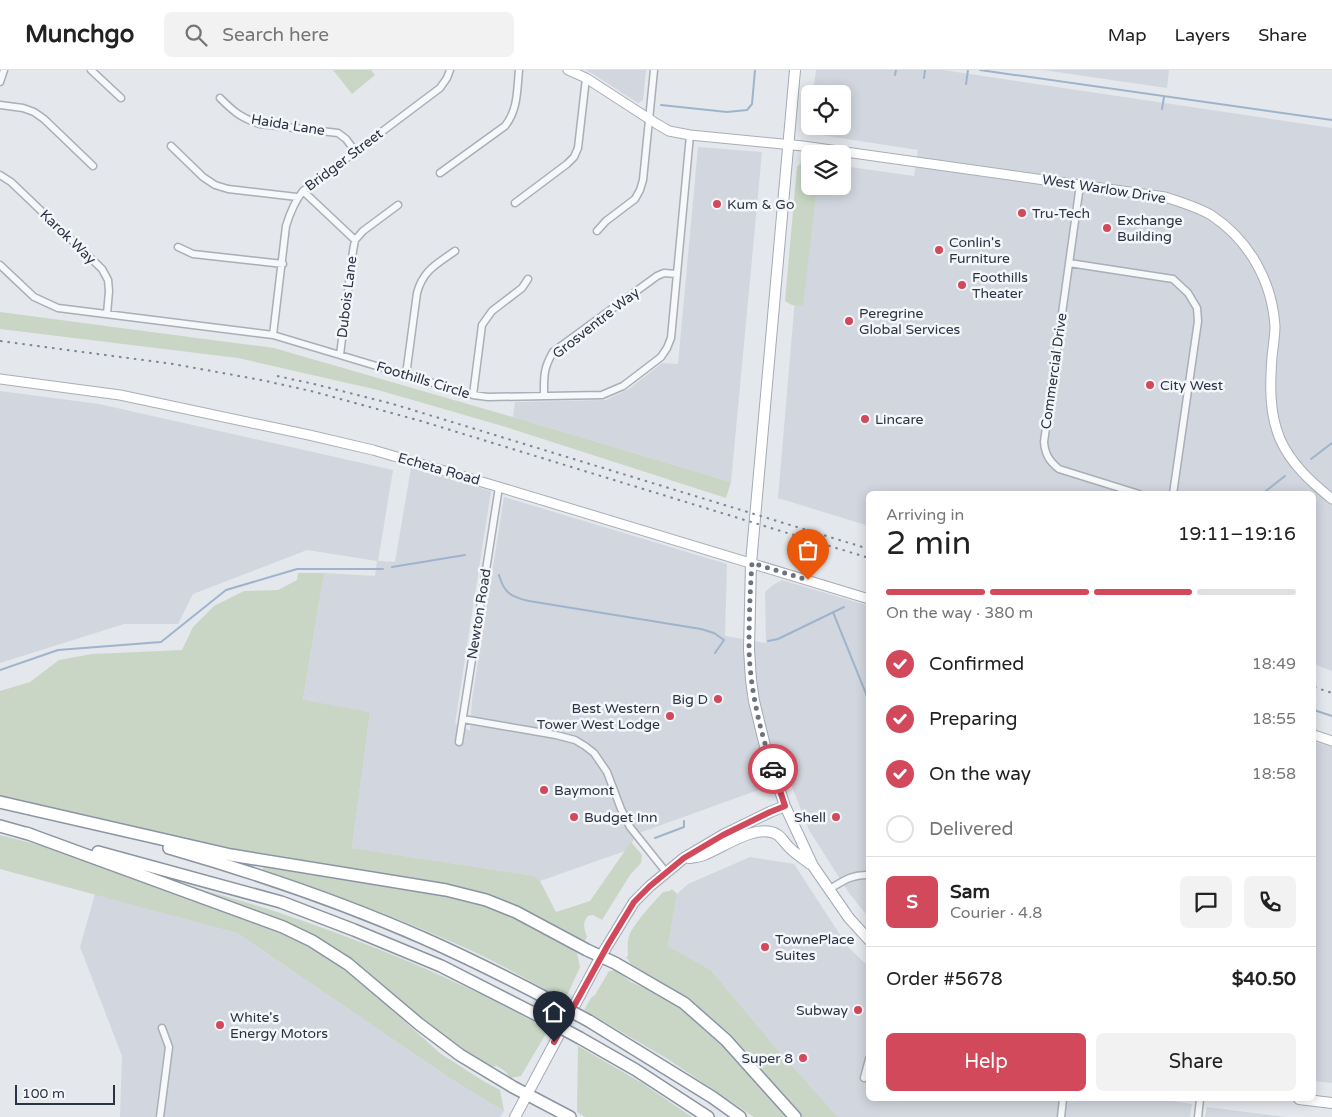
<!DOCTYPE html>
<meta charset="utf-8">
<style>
:root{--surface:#fff;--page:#f2f2f2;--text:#222;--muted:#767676;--line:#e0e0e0;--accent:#d1495b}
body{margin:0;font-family:"Varela Round",sans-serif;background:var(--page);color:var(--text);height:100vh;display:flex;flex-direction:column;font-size:19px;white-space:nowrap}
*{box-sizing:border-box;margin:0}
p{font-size:16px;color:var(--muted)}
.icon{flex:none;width:28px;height:28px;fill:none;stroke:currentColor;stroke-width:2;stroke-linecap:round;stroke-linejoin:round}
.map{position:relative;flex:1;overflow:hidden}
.drawer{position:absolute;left:866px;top:421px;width:450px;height:610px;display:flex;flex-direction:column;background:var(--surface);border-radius:8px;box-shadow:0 2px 12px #0003}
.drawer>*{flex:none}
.buttons{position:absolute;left:801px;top:15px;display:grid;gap:10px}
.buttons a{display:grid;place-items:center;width:50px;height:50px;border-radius:8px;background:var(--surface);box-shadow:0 2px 12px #0003;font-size:25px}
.scale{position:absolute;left:15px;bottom:12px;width:100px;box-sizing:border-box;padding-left:5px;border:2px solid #2b3445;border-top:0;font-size:14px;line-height:18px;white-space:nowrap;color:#2b3445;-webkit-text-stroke:4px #f4f6f9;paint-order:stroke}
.pin{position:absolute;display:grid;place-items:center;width:42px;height:42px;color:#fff;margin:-51px -21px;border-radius:50% 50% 50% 0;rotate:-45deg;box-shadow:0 0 5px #0007}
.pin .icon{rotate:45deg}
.courier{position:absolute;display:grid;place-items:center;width:50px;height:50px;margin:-25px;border:4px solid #d1495b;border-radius:50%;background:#fff;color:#222;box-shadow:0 1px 6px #0007}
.overview em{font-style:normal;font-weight:600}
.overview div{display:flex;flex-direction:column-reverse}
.overview{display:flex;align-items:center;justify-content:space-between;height:85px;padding:0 20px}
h1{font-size:32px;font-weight:600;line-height:38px}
.bar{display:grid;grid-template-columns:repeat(4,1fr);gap:8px 5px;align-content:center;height:60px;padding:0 20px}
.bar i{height:6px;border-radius:4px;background:var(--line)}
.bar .active{background:var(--accent)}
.bar p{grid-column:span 4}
.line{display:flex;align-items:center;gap:12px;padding:0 20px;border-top:1px solid var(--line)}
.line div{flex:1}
.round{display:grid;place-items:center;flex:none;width:52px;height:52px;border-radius:8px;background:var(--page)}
ol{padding:0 20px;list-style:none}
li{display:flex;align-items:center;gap:15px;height:55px}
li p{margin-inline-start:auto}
li .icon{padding:5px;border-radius:50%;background:var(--accent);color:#fff;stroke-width:4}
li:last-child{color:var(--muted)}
li i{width:28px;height:28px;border:2px solid var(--line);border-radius:50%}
.button{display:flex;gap:10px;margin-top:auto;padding:10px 20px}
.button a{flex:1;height:58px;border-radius:8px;background:var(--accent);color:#fff;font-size:20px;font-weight:600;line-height:58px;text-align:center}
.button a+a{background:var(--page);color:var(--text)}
header{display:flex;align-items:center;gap:30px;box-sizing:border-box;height:70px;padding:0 25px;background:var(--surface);border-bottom:1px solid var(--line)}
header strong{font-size:24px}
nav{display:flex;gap:28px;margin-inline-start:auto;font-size:18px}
.search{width:350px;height:45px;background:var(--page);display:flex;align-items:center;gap:12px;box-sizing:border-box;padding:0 18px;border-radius:8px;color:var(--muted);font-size:19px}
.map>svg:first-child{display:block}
.built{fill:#d2d6de}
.green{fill:#c9d6c5}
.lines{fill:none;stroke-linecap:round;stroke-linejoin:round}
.stream{stroke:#9fb4cc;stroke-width:2}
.street-casing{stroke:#a9aeb7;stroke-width:9}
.secondary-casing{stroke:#a9aeb7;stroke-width:11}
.primary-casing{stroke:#a3abb8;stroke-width:12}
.highway-casing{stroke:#8b94a3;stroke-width:14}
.street{stroke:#f7f8fa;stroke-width:6}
.secondary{stroke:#fff;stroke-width:9}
.primary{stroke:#fff;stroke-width:10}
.highway{stroke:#fff;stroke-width:11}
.rail{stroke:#7d8696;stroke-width:2;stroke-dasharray:2.5 5;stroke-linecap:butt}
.highway-bridge-casing{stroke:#8b94a3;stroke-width:14;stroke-linecap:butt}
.highway-bridge{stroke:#fff;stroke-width:11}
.done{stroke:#6c737f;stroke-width:5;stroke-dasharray:0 9}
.route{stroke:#d1495b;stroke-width:6}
.poi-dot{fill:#d1495b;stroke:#f4f6f9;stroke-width:2}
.labels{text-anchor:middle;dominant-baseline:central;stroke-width:5;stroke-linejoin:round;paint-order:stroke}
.street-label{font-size:14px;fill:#2b3445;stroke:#f4f6f9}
.poi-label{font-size:14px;fill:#2b3445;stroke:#f4f6f9;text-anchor:start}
</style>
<header>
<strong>Munchgo</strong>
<div class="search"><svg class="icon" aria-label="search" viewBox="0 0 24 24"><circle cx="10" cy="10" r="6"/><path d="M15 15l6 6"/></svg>Search here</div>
<nav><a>Map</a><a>Layers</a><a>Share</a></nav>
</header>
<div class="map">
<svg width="1332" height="1047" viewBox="0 0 1332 1047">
<rect width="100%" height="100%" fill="#e4e7ec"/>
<path class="built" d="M585,0H646L643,30L638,33L593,4Z
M816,0H943L1332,58V601L1314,594V424H869V456L778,428L796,217L810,116H842L843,96L914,106L918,80L808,63L810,50V56H842V24H813Z
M1043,0H1169L1167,18Z
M698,77L762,82L731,412L513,347L515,332L606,330L629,319L662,293L678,294Z
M0,321L99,334L393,400L378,491L395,492L411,398L491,421L455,653L470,661L472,630L504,427L727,494L725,566L766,573L765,522L773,515L782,510L869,536V848L849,823L809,760L789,709L639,763L625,781L540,811L535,806L352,778L370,642L303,631L324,503L375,506L377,491L307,480L193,524L178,554H124L0,593Z
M1314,672L1332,677V1013L1314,1011Z
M750,787L794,794L848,877L869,897V1029H1159L1192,1034L1190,1047H838L777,979L711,900L668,876L677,824L688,814Z
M95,824L237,863L451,1009L504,1041L500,1047H120L122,986L80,877Z
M1207,1037L1286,1047H1205Z"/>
<path class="green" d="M333,0H371L375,5L352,24Z
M810,90V116H817L803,236L792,235L785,231L797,97L802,92Z
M0,242L274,278L513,347L731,412L726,428L506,357L378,320L238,288L0,259Z
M298,503H324L303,630L370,642L352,778L535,806L540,811L556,842L590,831L631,772L642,785L641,793L630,805L602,850L593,845L588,846C582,852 584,859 587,867L584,872L542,848L487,827L233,783L0,726V621L30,612L59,590L92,584L182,580L193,557L214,536L244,521L278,520L297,510Z
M0,765L47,777L110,797L283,862L339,893L441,984L485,1012L500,1020L504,1041L451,1009L237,863L0,799Z
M263,797C301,803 339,809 377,815C404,819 433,822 460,829C498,838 546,859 577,883L580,897L565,930C533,913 501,894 468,879C401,849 332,823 263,800Z
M193,817C232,828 271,839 309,853C391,882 473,917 548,960L521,1006L510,1008L506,1002L497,996L489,997L470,985L443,966L355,893L192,819Z
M672,819L677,824L668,876L711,900L777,979L838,1047H799L758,995L729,963L688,929L631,894L626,887L628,886C628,880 627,872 629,866C634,853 653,833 663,822L670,821Z
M614,899L631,912L672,930L728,977L790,1047H754L666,988L584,940L591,928L595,925L609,901H613Z
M578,976L642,1013L692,1047H585L577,1042Z"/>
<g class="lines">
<path class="stream" d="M980,0L1332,50
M895,5L896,0
M924,8L925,0
M966,14L968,0
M661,35L727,42L747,40L752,34L755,0
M1162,39L1164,27
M1311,389L1332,373
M1262,424L1285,406
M392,497L465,485
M499,505C504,523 511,527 529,531L701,559L714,563L724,570L715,583
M833,542L869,631
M768,571L778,569L844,537
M0,600L58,580L161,572L226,520L297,499H383
M1314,640L1332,646
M655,768L684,757V751"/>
<g class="street-casing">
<path id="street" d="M91,0L121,28
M0,12L4,0
M220,28C234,42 241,48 260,54L338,63L346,69L355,81
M0,35L23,38L34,42L44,49L93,96
M171,76L203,107L215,115L228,119L297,127
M440,103L505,56C518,40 517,20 519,0
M0,105L11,112L102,199L108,210L109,221L107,244
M1080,115L1044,372C1045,384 1049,391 1059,399L1139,424
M303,121L355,170
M515,133L567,94L574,87L578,78L586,8
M597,161L606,151L635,129L640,120L643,110L654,0
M178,177L193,184L283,194
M1069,193L1173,209L1188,223L1197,238L1198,251L1173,424
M0,195L34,227L58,238L273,265L473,325L488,327L602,325L623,316L661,287L667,278L671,268L690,65
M273,265L286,156C290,143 294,132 303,121L440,18L447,8L450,0
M340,285L353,181L355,170L363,161L398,135
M406,305L417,223C423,200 437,194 455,181
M473,325L482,255L492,241L522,218L528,209
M544,326C544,307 543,299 553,282L657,206L664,203L677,204
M463,649L556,665L575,670L585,676L594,683L607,702L621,739L630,757L666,802
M459,672L499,417
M828,820C843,811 852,804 869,805
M864,1008L869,989
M160,1047L169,977L162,958
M1061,1047L1063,1029
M1198,1047L1200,1029"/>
</g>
<g class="secondary-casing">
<path id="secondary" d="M568,0L586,8L657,54L669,61L690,65L803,76L1165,127C1181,132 1197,137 1211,145C1249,170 1272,211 1275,256C1275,266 1273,277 1272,287C1270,314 1269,343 1280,369C1291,394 1311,412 1332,429
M0,309L120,325L309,365L373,380L499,417L869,529
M1314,665L1332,671"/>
</g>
<g class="primary-casing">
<path id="primary" d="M795,0L751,493L749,579L751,610L754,631L765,676L785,736L813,796L849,848L869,870
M689,788C694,787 700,787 704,785C724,777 757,752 778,765C783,769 786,775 791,779C797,785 804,789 810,794
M1299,1029L1332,1033
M515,1047L601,886L634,832L650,816L684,788L723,765L770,742L785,736"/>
</g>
<g class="highway-casing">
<path id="highway" d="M0,732L231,785L446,820L486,830L516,842L587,880L615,893L684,933L726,970L795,1047
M0,756L32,765
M26,763L283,857L312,871L348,894L419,954L460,985L513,1017L570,1047
M169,778C256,803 341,832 423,868C466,887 508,908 550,930
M98,782L281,832L354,860L441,896L541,947
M589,951L712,1027L740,1047
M580,968L636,1000L708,1047"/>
</g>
<use href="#street" class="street"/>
<use href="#secondary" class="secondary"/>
<use href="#primary" class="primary"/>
<use href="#highway" class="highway"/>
<path class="rail" d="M0,271L173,294L261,310L311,321L421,351L869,488
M277,306L314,314L393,334L869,479
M1314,617L1332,623"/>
<g class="highway-bridge-casing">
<path id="highway-bridge" d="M550,930L589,951
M541,947L580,968"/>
</g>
<use href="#highway-bridge" class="highway-bridge"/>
</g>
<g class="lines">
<path class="done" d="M773,699C760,661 750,619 749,578C749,550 750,521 752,493L808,510"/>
<path class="route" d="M554,972L609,873L634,832L650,816L684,788L723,765L770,742L785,736L773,699"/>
</g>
<g class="poi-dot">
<circle cx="717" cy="134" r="5"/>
<circle cx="1022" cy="143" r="5"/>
<circle cx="1107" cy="158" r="5"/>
<circle cx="939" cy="180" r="5"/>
<circle cx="962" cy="215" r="5"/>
<circle cx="849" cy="251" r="5"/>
<circle cx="1150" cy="315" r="5"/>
<circle cx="865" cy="349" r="5"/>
<circle cx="718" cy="629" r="5"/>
<circle cx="670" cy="646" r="5"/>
<circle cx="544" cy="720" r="5"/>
<circle cx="574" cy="747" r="5"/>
<circle cx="836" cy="747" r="5"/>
<circle cx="765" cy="877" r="5"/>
<circle cx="858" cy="940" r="5"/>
<circle cx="220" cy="955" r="5"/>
<circle cx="803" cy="988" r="5"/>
</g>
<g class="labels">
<g class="street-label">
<text transform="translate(288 55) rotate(9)">Haida Lane</text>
<text transform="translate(344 90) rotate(-37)">Bridger Street</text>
<text transform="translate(1104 119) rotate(9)">West Warlow Drive</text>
<text transform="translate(68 167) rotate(44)">Karok Way</text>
<text transform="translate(347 227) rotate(-83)">Dubois Lane</text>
<text transform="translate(596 253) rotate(-38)">Grosventre Way</text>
<text transform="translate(1054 301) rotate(-82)">Commercial Drive</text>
<text transform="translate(423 310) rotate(17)">Foothills Circle</text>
<text transform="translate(439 399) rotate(16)">Echeta Road</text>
<text transform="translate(479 544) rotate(-81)">Newton Road</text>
</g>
<g class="poi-label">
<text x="727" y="134">Kum &amp; Go</text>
<text x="1032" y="143">Tru-Tech</text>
<text x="1117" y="150">Exchange<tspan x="1117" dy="16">Building</tspan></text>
<text x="949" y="172">Conlin's<tspan x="949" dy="16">Furniture</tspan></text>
<text x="972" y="207">Foothills<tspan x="972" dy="16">Theater</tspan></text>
<text x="859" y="243">Peregrine<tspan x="859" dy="16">Global Services</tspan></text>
<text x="1160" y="315">City West</text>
<text x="875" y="349">Lincare</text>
<text x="708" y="629" text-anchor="end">Big D</text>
<text x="660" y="638" text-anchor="end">Best Western<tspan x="660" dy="16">Tower West Lodge</tspan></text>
<text x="554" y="720">Baymont</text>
<text x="584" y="747">Budget Inn</text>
<text x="826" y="747" text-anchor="end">Shell</text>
<text x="775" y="869">TownePlace<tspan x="775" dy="16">Suites</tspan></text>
<text x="848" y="940" text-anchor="end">Subway</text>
<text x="230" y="947">White's<tspan x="230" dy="16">Energy Motors</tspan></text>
<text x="793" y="988" text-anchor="end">Super 8</text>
</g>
</g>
</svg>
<div class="buttons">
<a><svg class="icon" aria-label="locate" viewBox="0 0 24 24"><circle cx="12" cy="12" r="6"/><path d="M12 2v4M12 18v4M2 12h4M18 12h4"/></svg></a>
<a><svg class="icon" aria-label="layers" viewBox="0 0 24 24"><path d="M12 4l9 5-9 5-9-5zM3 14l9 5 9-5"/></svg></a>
</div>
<div class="scale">100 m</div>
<div class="pin" style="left:808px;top:510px;background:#ea580c"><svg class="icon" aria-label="bag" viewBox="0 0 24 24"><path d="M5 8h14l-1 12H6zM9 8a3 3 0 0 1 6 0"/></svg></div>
<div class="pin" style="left:554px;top:972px;background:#1f2937"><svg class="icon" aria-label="home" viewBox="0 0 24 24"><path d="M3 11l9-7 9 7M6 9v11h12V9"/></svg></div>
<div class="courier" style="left:773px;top:699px"><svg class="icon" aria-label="car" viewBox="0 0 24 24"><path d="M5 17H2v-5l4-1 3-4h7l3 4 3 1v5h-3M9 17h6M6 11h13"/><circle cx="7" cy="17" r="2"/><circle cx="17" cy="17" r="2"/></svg></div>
<section class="drawer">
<div class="overview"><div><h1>2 min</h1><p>Arriving in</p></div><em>19:11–19:16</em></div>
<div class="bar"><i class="active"></i><i class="active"></i><i class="active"></i><i></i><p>On the way · 380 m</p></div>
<ol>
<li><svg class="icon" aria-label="check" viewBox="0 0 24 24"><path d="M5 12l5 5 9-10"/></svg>Confirmed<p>18:49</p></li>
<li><svg class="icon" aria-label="check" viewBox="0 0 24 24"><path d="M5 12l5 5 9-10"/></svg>Preparing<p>18:55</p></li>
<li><svg class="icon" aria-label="check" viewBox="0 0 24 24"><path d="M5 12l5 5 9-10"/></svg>On the way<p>18:58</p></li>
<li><i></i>Delivered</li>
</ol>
<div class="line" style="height:90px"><b class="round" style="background:var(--accent);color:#fff">S</b><div><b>Sam</b><p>Courier · 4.8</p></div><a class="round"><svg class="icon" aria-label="chat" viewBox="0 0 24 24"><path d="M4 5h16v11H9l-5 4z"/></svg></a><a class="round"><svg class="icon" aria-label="phone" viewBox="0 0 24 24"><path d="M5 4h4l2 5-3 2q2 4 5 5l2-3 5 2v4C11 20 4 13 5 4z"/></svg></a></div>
<div class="line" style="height:65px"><div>Order #5678</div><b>$40.50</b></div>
<div class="button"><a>Help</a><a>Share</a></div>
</section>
</div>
